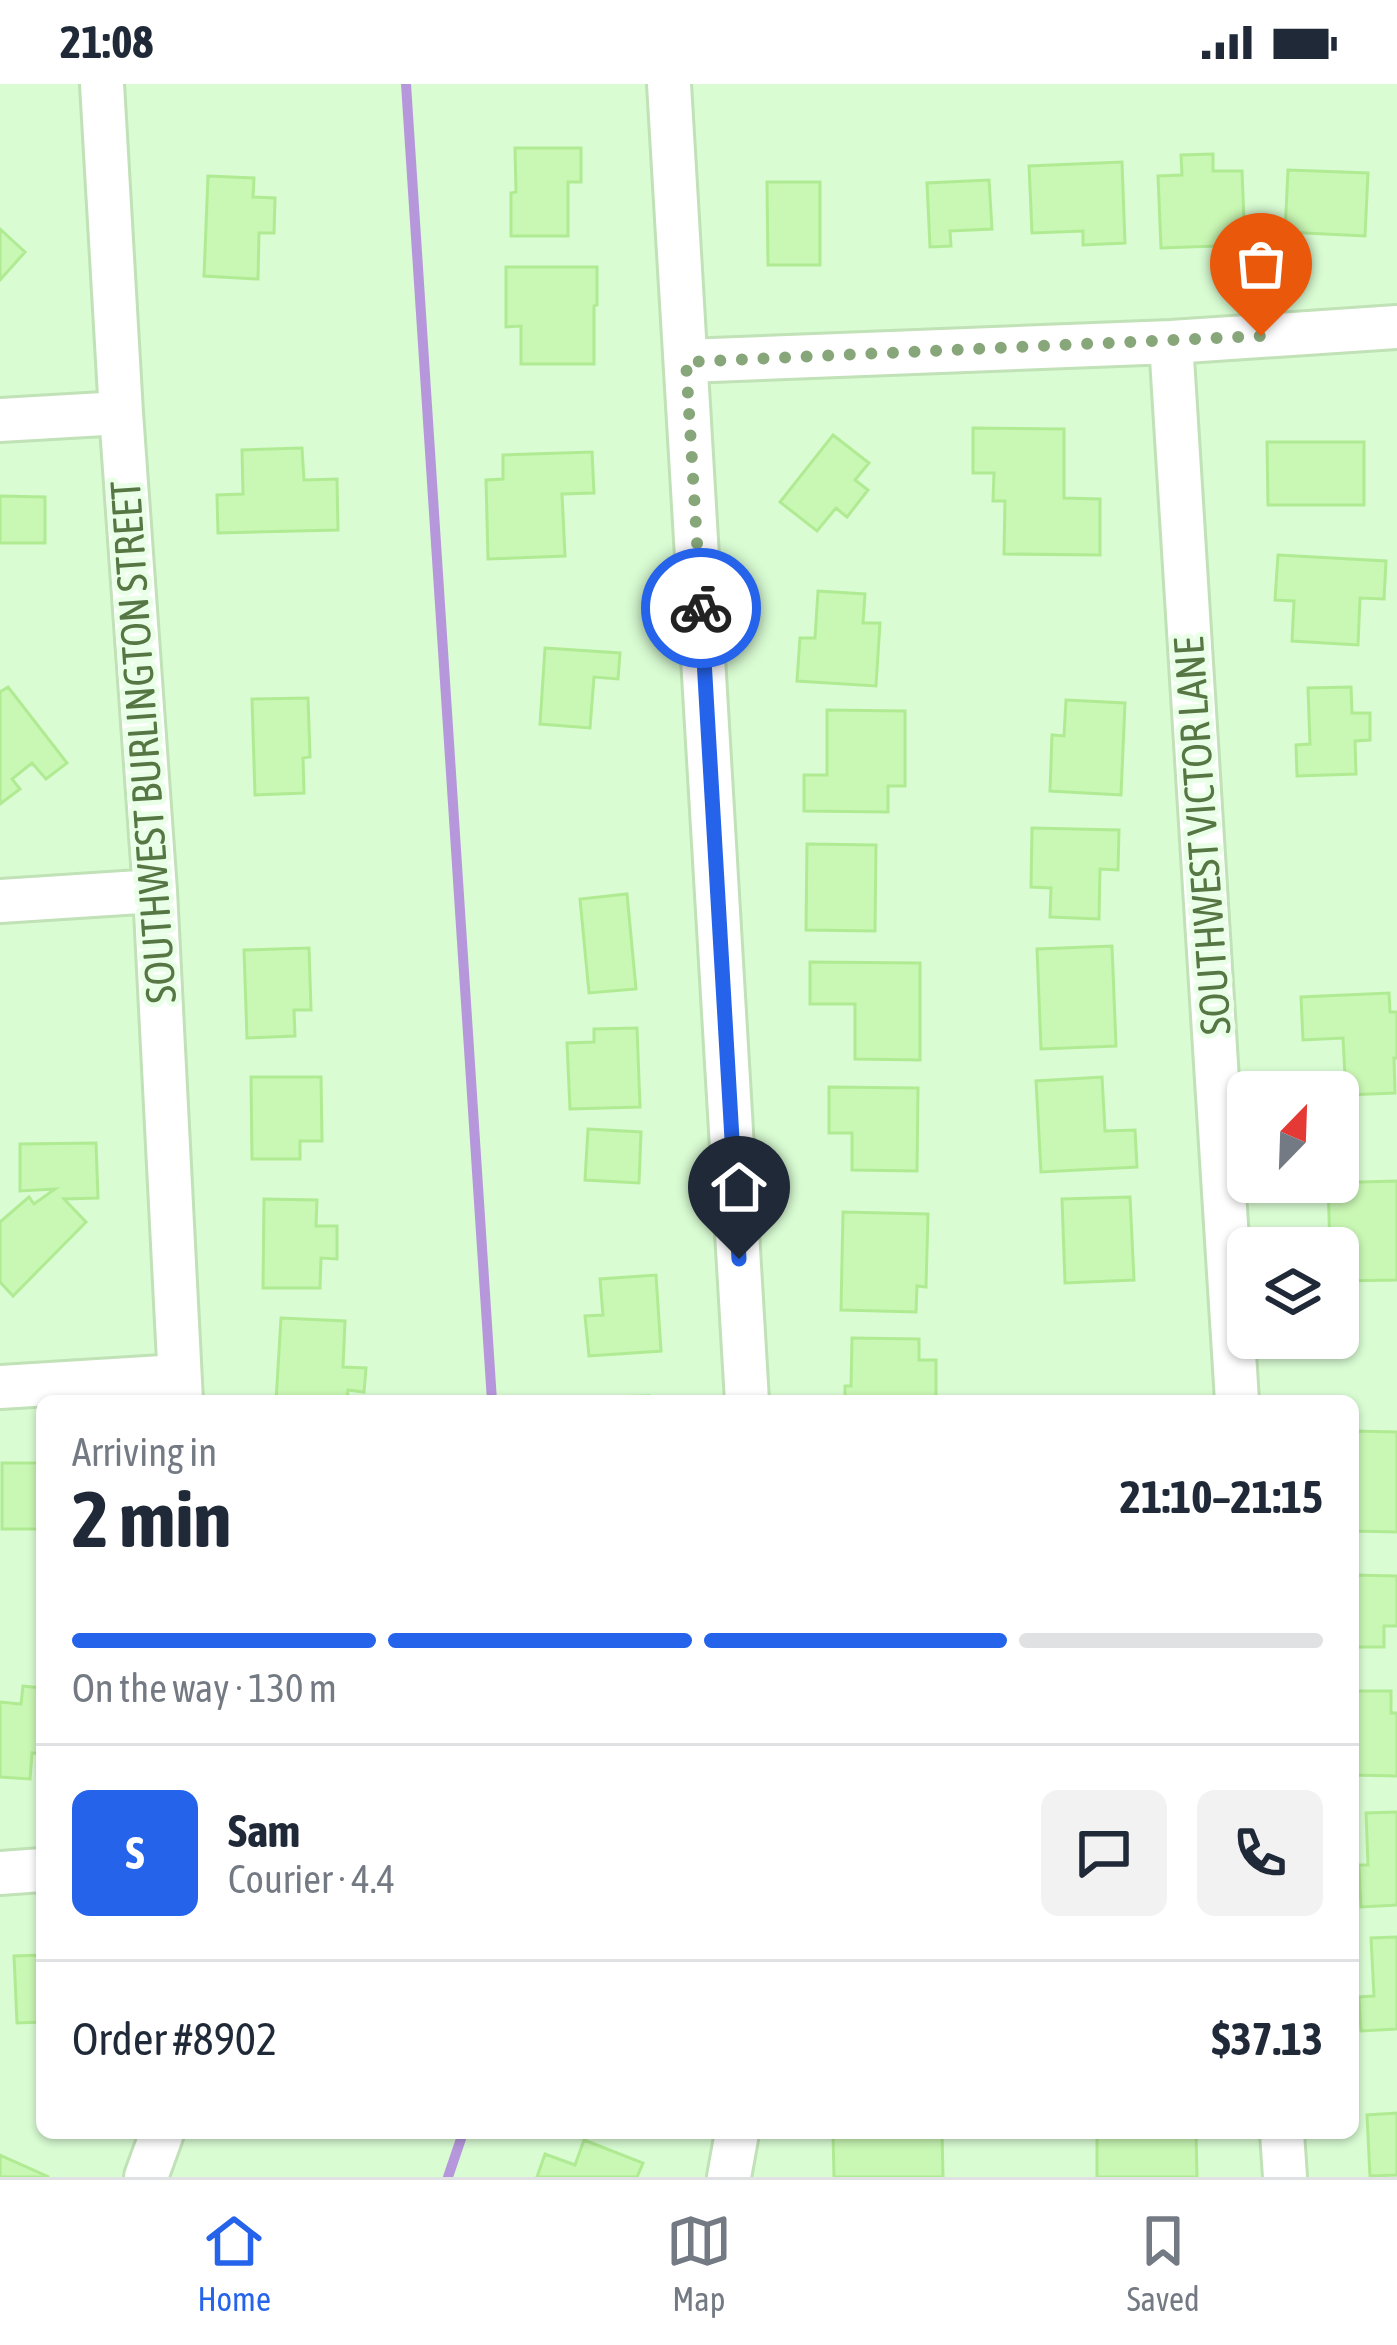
<!DOCTYPE html>
<meta charset="utf-8">
<style>
:root{--surface:#fff;--page:#f2f2f3;--text:#1f2937;--muted:#747a83;--line:#e0e1e3;--accent:#2563eb}
body{margin:0;font-family:"Asap Condensed",sans-serif;background:var(--page);color:var(--text);height:100vh;display:flex;flex-direction:column;font-size:45px;white-space:nowrap}
*{box-sizing:border-box;margin:0}
p{font-size:39px;color:var(--muted)}
.icon{flex:none;width:66px;height:66px;fill:none;stroke:currentColor;stroke-width:2;stroke-linecap:round;stroke-linejoin:round}
.map{position:relative;flex:1;overflow:hidden}
.drawer{position:absolute;left:36px;top:1311px;width:1323px;height:744px;display:flex;flex-direction:column;background:var(--surface);border-radius:18px;box-shadow:0 3px 9px #0004}
.drawer>*{flex:none}
.needle{width:78px;rotate:23deg}
.controls{position:absolute;left:1227px;top:987px;display:grid;gap:24px}
.controls a{display:grid;place-items:center;width:132px;height:132px;border-radius:18px;background:var(--surface);box-shadow:0 3px 9px #0004;font-size:60px}
.pin{position:absolute;display:grid;place-items:center;width:102px;height:102px;color:#fff;margin:-123px -51px;border-radius:50% 50% 50% 0;rotate:-45deg;box-shadow:0 0 12px #0007}
.pin .icon{rotate:45deg}
.courier{position:absolute;display:grid;place-items:center;width:120px;height:120px;margin:-60px;border:9px solid #2563eb;border-radius:50%;background:#fff;color:#222;box-shadow:0 3px 15px #0007}
.headline em{font-style:normal;font-weight:700}
.headline div{display:flex;flex-direction:column-reverse}
.headline{display:flex;align-items:center;justify-content:space-between;height:204px;padding:0 36px}
h1{font-size:78px;font-weight:700;line-height:90px}
.bar{display:grid;grid-template-columns:repeat(4,1fr);gap:18px 12px;align-content:center;height:144px;padding:0 36px}
.bar i{height:15px;border-radius:9px;background:var(--line)}
.bar .active{background:var(--accent)}
.bar p{grid-column:span 4}
.line{display:flex;align-items:center;gap:30px;padding:0 36px;border-top:3px solid var(--line)}
.line div{flex:1}
.round{display:grid;place-items:center;flex:none;width:126px;height:126px;border-radius:18px;background:var(--page)}
.status{display:flex;justify-content:space-between;align-items:center;height:84px;padding:0 60px;background:var(--surface);direction:ltr}
.status svg{height:33px;fill:currentColor}
.tab-bar{display:flex;justify-content:space-around;align-items:center;height:168px;border-top:3px solid var(--line);background:var(--surface);font-size:33px;color:var(--muted)}
.tab-bar a{display:grid;justify-items:center;gap:6px}
.tab-bar .active{color:var(--accent)}
.map>svg:first-child{display:block}
.residential{fill:#d9fcd3;fill-rule:evenodd}
.lines{fill:none;stroke-linecap:round;stroke-linejoin:round}
.stream{stroke:#b697dc;stroke-width:10}
.building{fill:#c9f7b4;stroke:#b0eb93;stroke-width:3}
.street-casing{stroke:#c1e1b7;stroke-width:48}
.street{stroke:#fff;stroke-width:42}
.done{stroke:#87a77a;stroke-width:12;stroke-dasharray:0 21.6}
.route{stroke:#2563eb;stroke-width:15}
.labels{text-anchor:middle;dominant-baseline:central;stroke-width:10;stroke-linejoin:round;paint-order:stroke}
.street-label{font-size:42px;fill:#567744;stroke:#eaffe7}
</style>
<div class="status"><b>21:08</b><svg viewBox="0 0 49 12"><path d="M0 12V9h3v3zM5 12V6h3v6zM10 12V3h3v9zM15 12V0h3v12zM26 1h20v11H26zM47 4h2v5h-2z"/></svg></div>
<div class="map">
<svg width="1397" height="2093" viewBox="0 0 1397 2093">
<rect width="100%" height="100%" fill="#e2ffdf"/>
<path class="residential" d="M0,0H84L102,311L0,317Z
M120,0H650L729,1317H199Z
M687,0H1397V224L1188,237L704,257Z
M1397,263V2093H1303L1300,2049H1353V1317H1255L1251,1254H1338V1164H1248L1190,276ZM1248,1008H1338V1098H1248Z
M1154,278L1218,1317H765L706,296Z
M105,350L136,789L0,798V356Z
M138,829L160,1274L0,1284V837Z
M42,1320V1767L0,1770V1323Z
M42,1806V2049H143L127,2093H0V1809Z
M180,2049H719L711,2093H165Z
M755,2049H1264L1267,2093H747Z"/>
<g class="lines">
<path class="stream" d="M406,0L492,1317
M448,2093L463,2049"/>
</g>
<path class="building" d="M515,64H581V98H568V152H511V109L516,108Z
M1213,70V87H1242L1245,161L1161,164L1158,92L1182,91L1181,71Z
M1122,78L1125,159L1083,161V147L1032,149L1029,82Z
M1288,86L1368,89L1365,152L1285,148Z
M208,92L254,94L253,113L275,114L274,149H259L258,195L204,192Z
M989,96L992,145L950,147L951,162L930,163L927,99Z
M767,98H820V181H768Z
M0,145L25,168L0,196Z
M506,183H597V221L594,222V280H521V242L506,243Z
M973,344L1064,345V414L1100,415V471L1004,470L1005,417H993L994,389H973Z
M833,351L869,379L855,396L868,406L847,433L836,424L817,447L780,418Z
M1267,358H1364V421H1268Z
M302,364L304,396L337,395L338,446L218,449L217,411L243,410L242,366Z
M592,368L594,409L562,410L565,472L488,475L486,396L503,395V371Z
M0,412L45,413V459H0Z
M1278,471L1386,477L1384,515L1360,514L1358,561L1292,557L1294,517L1275,516Z
M818,507L865,510L863,539H880L876,602L797,597L800,554H815Z
M545,564L620,569L618,595L594,593L590,644L540,640Z
M8,603L67,679L46,695L32,679L12,695L20,705L0,720V608Z
M1351,603L1352,629H1370V656L1355,657L1356,690L1297,692L1296,661L1310,660L1308,604Z
M308,614L310,673L303,674L304,709L255,711L252,615Z
M1066,616L1125,619L1121,711L1050,707L1052,651L1064,652Z
M827,626L905,627V702H888V728L804,727V691H827Z
M1032,744L1119,746L1118,786L1100,785L1099,835L1050,833L1051,804L1031,803Z
M807,760L876,761L875,847L806,846Z
M627,810L636,905L589,909L580,815Z
M1112,862L1116,962L1041,965L1037,865Z
M309,864L311,926H294L295,952L247,954L244,866Z
M810,878L920,879V976L855,975V920H810Z
M1389,909L1390,928H1397V974H1394L1395,1009L1346,1011L1343,954L1303,956L1301,913Z
M637,944L640,1023L570,1025L567,959L594,958V945Z
M251,993H321L322,1057H300V1075H252Z
M1102,993L1105,1047L1135,1046L1137,1083L1041,1088L1036,997Z
M829,1003L918,1004L917,1087L852,1086V1049H829Z
M588,1045L641,1048L639,1099L585,1096Z
M96,1059L98,1114L64,1115L86,1138L13,1212L0,1198V1138L29,1113L34,1120L55,1105L20,1107V1060Z
M1397,1097V1196L1338,1197V1164H1330L1328,1099Z
M1130,1113L1134,1196L1065,1199L1062,1115Z
M264,1115L317,1116L316,1142H337V1175L321,1174L320,1204H263Z
M843,1128L928,1130L926,1203L917,1202L916,1228L841,1226Z
M656,1191L661,1267L589,1272L585,1232L603,1231L600,1195Z
M281,1234L345,1237L343,1283L366,1284L364,1308L348,1306L347,1317H276Z
M852,1254L919,1255V1276H936V1317H845V1302H851Z
M649,1312V1317H602V1313Z
M1353,1347L1397,1348V1448L1353,1447Z
M2,1379H38V1394H42V1445H2Z
M1353,1491L1397,1492V1542H1384V1563H1353Z
M23,1602L42,1604V1670L32,1669L30,1695L0,1693V1618L21,1620Z
M1353,1607H1391V1629H1397V1692L1353,1691Z
M1397,1728V1821L1361,1823L1359,1781H1368L1366,1729Z
M1397,1853V1945L1361,1947L1359,1913L1374,1912L1371,1854Z
M42,1871V1938L17,1939L14,1872Z
M1397,2029V2091L1370,2092L1367,2031Z
M833,2049H942L943,2093H834Z
M1097,2049H1196L1197,2093H1097Z
M584,2056L643,2079L637,2093H537L545,2070L575,2081Z
M0,2071L49,2093H0Z"/>
<g class="lines">
<g class="street-casing">
<path id="street" d="M102,0L121,329L155,807L181,1317
M669,0L747,1317
M1171,258L1237,1317
M686,277L1171,258L1397,243
M0,336L121,329
M0,817L155,807
M0,1303L179,1292
M0,1789L42,1786
M1282,2049L1285,2093
M146,2093L162,2049
M729,2093L737,2049"/>
</g>
<use href="#street" class="street"/>
</g>
<g class="lines">
<path class="done" d="M701,524L686,278L1261,252"/>
<path class="route" d="M701,524L739,1175"/>
</g>
<g class="labels">
<g class="street-label">
<text transform="translate(143 658) rotate(-94)">SOUTHWEST BURLINGTON STREET</text>
<text transform="translate(1202 752) rotate(-94)">SOUTHWEST VICTOR LANE</text>
</g>
</g>
</svg>
<div class="controls">
<a><svg class="needle" viewBox="-14 -14 28 28"><path d="M0-13l5 13h-10z" fill="#e53935"/><path d="M0 13l5-13h-10z" fill="#747a83"/></svg></a>
<a><svg class="icon" aria-label="layers" viewBox="0 0 24 24"><path d="M12 4l9 5-9 5-9-5zM3 14l9 5 9-5"/></svg></a>
</div>
<div class="pin" style="left:1261px;top:252px;background:#ea580c"><svg class="icon" aria-label="bag" viewBox="0 0 24 24"><path d="M5 8h14l-1 12H6zM9 8a3 3 0 0 1 6 0"/></svg></div>
<div class="pin" style="left:739px;top:1175px;background:#1f2937"><svg class="icon" aria-label="home" viewBox="0 0 24 24"><path d="M3 11l9-7 9 7M6 9v11h12V9"/></svg></div>
<div class="courier" style="left:701px;top:524px"><svg class="icon" aria-label="bike" viewBox="0 0 24 24"><circle cx="6" cy="16" r="4"/><circle cx="18" cy="16" r="4"/><path d="M6 16l4-8h5l3 8M10 8l3 8H6M13 5h3"/></svg></div>
<section class="drawer">
<div class="headline"><div><h1>2 min</h1><p>Arriving in</p></div><em>21:10–21:15</em></div>
<div class="bar"><i class="active"></i><i class="active"></i><i class="active"></i><i></i><p>On the way · 130 m</p></div>
<div class="line" style="height:216px"><b class="round" style="background:var(--accent);color:#fff">S</b><div><b>Sam</b><p>Courier · 4.4</p></div><a class="round"><svg class="icon" aria-label="chat" viewBox="0 0 24 24"><path d="M4 5h16v11H9l-5 4z"/></svg></a><a class="round"><svg class="icon" aria-label="phone" viewBox="0 0 24 24"><path d="M5 4h4l2 5-3 2q2 4 5 5l2-3 5 2v4C11 20 4 13 5 4z"/></svg></a></div>
<div class="line" style="height:156px"><div>Order #8902</div><b>$37.13</b></div>
</section>
</div>
<nav class="tab-bar">
<a class="active"><svg class="icon" aria-label="home" viewBox="0 0 24 24"><path d="M3 11l9-7 9 7M6 9v11h12V9"/></svg>Home</a>
<a><svg class="icon" aria-label="map" viewBox="0 0 24 24"><path d="M3 6l6-2 6 2 6-2v14l-6 2-6-2-6 2zM9 4v14M15 6v14"/></svg>Map</a>
<a><svg class="icon" aria-label="saved" viewBox="0 0 24 24"><path d="M7 4h10v16l-5-4-5 4z"/></svg>Saved</a>
</nav>
